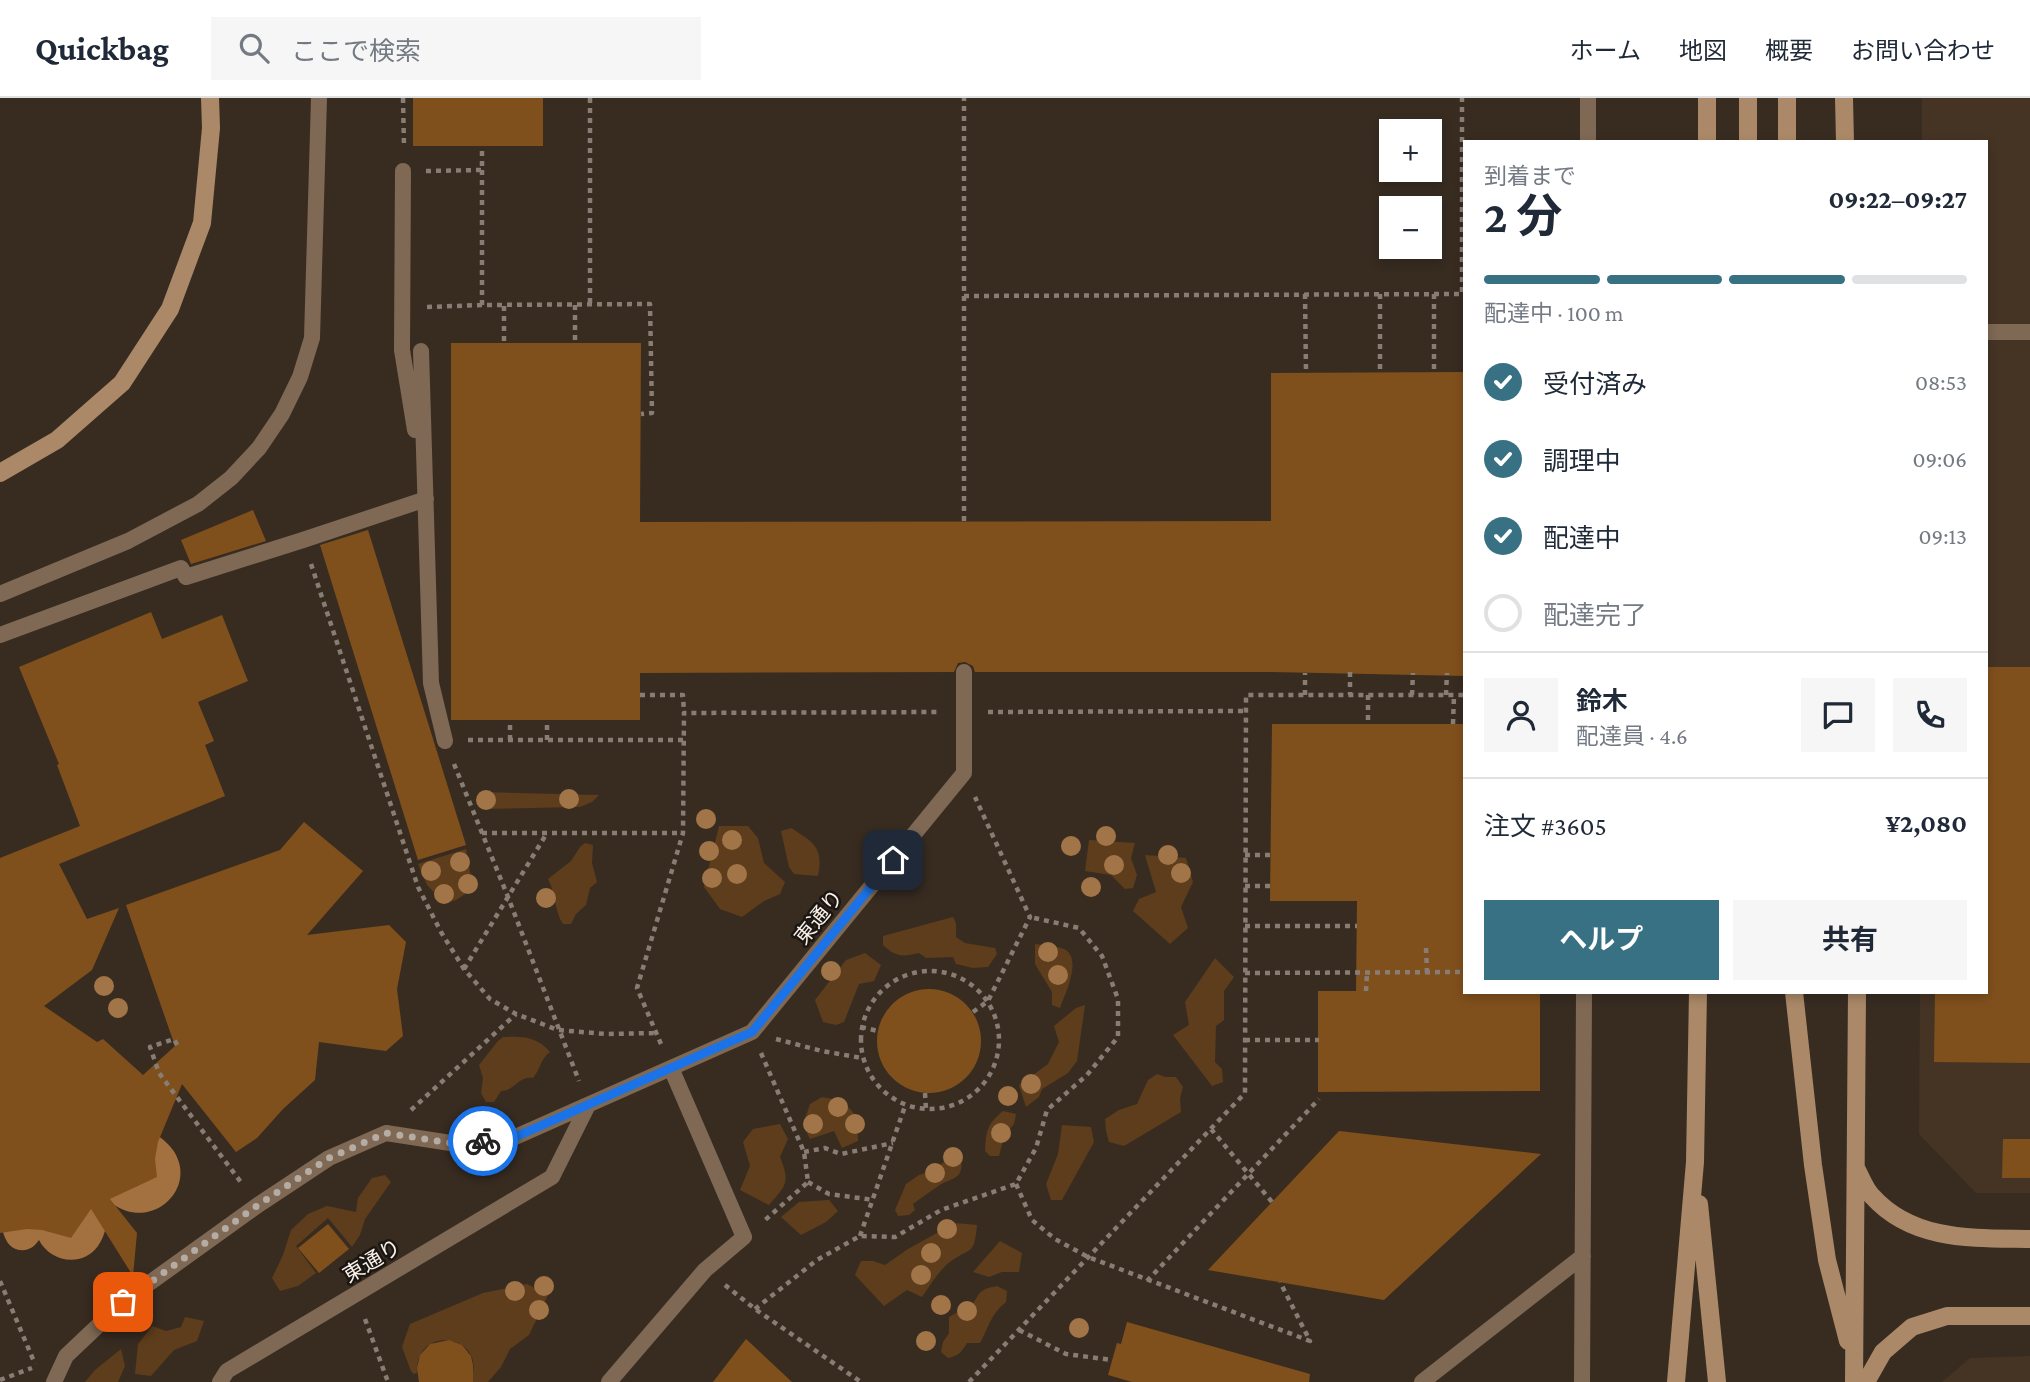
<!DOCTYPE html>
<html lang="ja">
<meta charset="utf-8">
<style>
:root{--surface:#fff;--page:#f6f6f7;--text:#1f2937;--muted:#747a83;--line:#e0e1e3;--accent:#387184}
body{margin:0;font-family:"Crimson Pro","Noto Sans JP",serif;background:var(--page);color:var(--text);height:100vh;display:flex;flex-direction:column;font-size:26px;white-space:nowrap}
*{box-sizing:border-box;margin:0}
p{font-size:23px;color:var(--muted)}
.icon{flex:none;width:38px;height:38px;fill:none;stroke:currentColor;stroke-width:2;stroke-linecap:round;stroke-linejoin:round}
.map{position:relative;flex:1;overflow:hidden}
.drawer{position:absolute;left:1463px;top:42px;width:525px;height:854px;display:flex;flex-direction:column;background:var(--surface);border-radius:0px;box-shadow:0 4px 10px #0003}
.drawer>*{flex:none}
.tools{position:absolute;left:1379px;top:21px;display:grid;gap:14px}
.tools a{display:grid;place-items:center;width:63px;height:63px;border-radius:0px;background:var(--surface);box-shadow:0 4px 10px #0003;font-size:35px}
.pin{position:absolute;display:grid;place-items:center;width:60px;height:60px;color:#fff;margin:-30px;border-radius:14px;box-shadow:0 4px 10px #0006}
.courier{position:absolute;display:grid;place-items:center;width:70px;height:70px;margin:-35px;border:5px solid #1a73e8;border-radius:50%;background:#fff;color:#222;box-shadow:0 2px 9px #0007}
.overview em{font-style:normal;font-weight:700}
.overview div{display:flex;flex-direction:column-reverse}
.overview{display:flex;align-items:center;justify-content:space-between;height:119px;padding:0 21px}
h1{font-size:46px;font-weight:700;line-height:52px}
.bar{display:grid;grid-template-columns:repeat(4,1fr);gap:10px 7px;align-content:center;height:84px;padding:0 21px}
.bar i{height:9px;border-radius:5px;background:var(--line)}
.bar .on{background:var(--accent)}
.bar p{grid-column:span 4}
.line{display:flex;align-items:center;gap:18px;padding:0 21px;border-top:2px solid var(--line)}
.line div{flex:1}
.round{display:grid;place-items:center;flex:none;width:74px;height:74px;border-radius:0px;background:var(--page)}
ol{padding:0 21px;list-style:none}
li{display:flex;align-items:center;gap:21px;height:77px}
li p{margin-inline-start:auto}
li .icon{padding:7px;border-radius:50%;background:var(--accent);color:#fff;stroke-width:4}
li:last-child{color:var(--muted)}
li i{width:38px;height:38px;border:4px solid var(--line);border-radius:50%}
.button{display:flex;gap:14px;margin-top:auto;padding:14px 21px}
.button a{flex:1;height:80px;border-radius:0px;background:var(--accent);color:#fff;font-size:28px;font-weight:700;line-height:80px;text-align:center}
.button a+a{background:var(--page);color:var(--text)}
header{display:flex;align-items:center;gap:42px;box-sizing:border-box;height:98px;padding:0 35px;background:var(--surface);border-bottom:2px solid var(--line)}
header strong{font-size:33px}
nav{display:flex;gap:38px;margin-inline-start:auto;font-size:24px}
.search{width:490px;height:63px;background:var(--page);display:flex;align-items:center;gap:18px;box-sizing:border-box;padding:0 24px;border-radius:0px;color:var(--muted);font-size:26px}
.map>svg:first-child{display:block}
.built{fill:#453424}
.green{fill:#5d3d1b}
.water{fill:#a3713f}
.building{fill:#80501c}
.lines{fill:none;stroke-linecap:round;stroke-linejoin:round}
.path{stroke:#887d74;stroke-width:4.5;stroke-dasharray:5 5;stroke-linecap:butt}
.lane{stroke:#7f6954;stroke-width:16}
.secondary{stroke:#ab8968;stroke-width:18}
.tree{fill:#a27548}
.done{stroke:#b5aca4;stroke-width:7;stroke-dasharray:0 12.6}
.route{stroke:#1a73e8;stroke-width:9}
.labels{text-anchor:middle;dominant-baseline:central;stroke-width:5;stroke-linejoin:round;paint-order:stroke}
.street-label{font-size:21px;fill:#f9f1ea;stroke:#1b1611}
</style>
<header>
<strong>Quickbag</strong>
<div class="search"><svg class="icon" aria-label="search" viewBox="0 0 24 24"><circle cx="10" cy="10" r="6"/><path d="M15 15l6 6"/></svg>ここで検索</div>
<nav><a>ホーム</a><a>地図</a><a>概要</a><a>お問い合わせ</a></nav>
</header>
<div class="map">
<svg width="2030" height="1284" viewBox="0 0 2030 1284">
<rect width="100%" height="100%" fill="#382c21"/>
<path class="built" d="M1922,0H2030V1095H1976L1919,1036L1920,894H1986V44H1922Z
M2030,1258V1284H1942L1970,1260Z"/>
<path class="green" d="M479,694L599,697L592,704L580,709L482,711L478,701Z
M719,728H748L758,740L764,765L785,784L780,796L764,803L742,819L720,811L704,789Z
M791,730C813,744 824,749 818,778L794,776L789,769L781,733Z
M1089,742L1135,745L1131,760L1137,777L1133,790L1125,791L1111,777L1085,773Z
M585,745L593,747L592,765L597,784L590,790L586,807L576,816L571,826H563C554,813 556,796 548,781L571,763L580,749Z
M466,751L473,791L456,802L444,805L427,787L418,766Z
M1145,757L1186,760L1193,784L1181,809L1188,830L1170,846L1133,813L1139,801L1156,794Z
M953,819L956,825V839L965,845L995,850L997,856L988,869L973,870L956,866L953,859L926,860L919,855C902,859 896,859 883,847V838Z
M1035,846C1044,847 1056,848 1064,851C1083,860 1065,896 1060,910L1052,907V894L1035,866Z
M865,855L881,867L874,883L859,886L844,924L836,927L823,924L815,902L846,862Z
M1215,860L1234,879L1224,893V922L1216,928L1215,964L1222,971L1223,984L1212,988L1173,937L1189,927L1185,904Z
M1085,907L1077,963L1068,975L1042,991L1039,999L1026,1009L1019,987L1048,966L1059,944L1054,928L1076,910Z
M503,939C522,938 537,938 550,954C541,960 540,972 533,980C518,978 515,993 501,993L494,1004H486L481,995L483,980L479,967L498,943Z
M1157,976L1166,979H1176L1183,989L1180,1000L1181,1014L1124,1048L1109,1044L1106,1033L1105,1021L1119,1012L1137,1006L1148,982Z
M822,999L843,1003L857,1019L858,1043L842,1050L834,1033L810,1041L803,1027L810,1006Z
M1003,1013L1016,1016L1014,1026L1004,1038L999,1058H990L985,1053C986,1033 987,1026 1003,1013Z
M780,1026L788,1041L780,1059C790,1084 787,1087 769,1107L740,1092L750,1068L743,1044L753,1031Z
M1062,1027L1091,1029L1094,1044L1062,1102H1051L1046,1086L1058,1056Z
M961,1056C964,1084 955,1077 937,1089C929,1094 921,1100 913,1106L915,1112L909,1117L898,1118L895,1112L906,1086L919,1077L932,1073L953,1057Z
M385,1077L391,1084L365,1121L360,1137L352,1149L328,1120L296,1148L316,1175L298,1188L280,1193L272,1180L283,1157L291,1132L308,1116L327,1108L356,1114L358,1100L372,1080Z
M829,1102L838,1113L826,1124L801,1137L781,1119L799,1104Z
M955,1125L977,1127C974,1159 971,1148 950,1164C939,1172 930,1188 922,1199L907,1192L884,1208L855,1177L861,1163H873L885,1167L908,1151Z
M1000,1143L1022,1155L1019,1174H1002L989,1179L973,1174Z
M527,1186L548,1197L529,1237L510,1251L501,1269L488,1284H470C491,1238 415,1223 417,1275L414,1276L411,1273L402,1249L410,1226L483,1195Z
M997,1188L1007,1193L1006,1204C990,1217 989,1229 980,1245H967C962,1254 958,1258 948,1260L941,1254L943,1244L949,1235V1219C956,1215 963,1211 970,1207C976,1204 976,1198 981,1194C985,1190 992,1189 997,1188Z
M185,1219L204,1223L197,1243L174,1252L151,1278L135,1276L138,1246L152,1228L166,1233L181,1229Z
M121,1251L125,1268L118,1284H85L95,1272Z"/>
<path class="water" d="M129,1019C143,1029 163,1038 173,1052C199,1090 152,1134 113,1106C108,1119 106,1137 98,1148C82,1170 50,1164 39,1142C34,1149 29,1153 19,1152C0,1149 0,1117 0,1102Z"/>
<path class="building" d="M413,0H543V48H413Z
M451,245H641L640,424L1271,423V275L1465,274V578L1272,574H975L973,568L965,564L958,565L954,574L640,575V622H451Z
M253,412L266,443L191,466L181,442Z
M368,432L466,747L418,762L320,447Z
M151,514L162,541L222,517L238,558L248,583L198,604L214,643L205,647L225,698L59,766L87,821L119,810L92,872L44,908L97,944L103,941L143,977L175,948L126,807L280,752L304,724L363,773L307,837L389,827L406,844L397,891L403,938L386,953L319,944L315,982L283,1011L257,1040L236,1054L182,986L158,1044L155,1061L157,1079L110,1101L137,1135L133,1178L91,1111L71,1140L42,1132L27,1131L0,1135V760L80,728L57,667L59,666L19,569Z
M1986,569H2030V965L1934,964L1935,894H1986Z
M1272,626H1465V894H1540V993L1318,994V893H1356L1357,803H1270Z
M877 943a52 52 0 1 1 104 0a52 52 0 1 1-104 0Z
M1339,1033L1541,1056L1384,1202L1208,1172Z
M2003,1041H2030V1080H2002Z
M328,1126L349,1151L319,1175L298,1150Z
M1127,1224L1310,1276L1309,1284H1132L1108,1277L1117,1245L1121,1246Z
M746,1241L792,1284H713Z
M449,1242L462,1247L471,1258L473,1267V1284H419L417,1270L420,1257L430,1246Z"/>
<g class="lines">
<path class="path" d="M403,0L404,48
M590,0V206
M482,72V207L650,206L652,315L641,316
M426,73L482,72V48
M1305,196L1306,275
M1380,196V274
M1434,196V274
M964,198L1462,196V0
M575,207V245
M504,208V245
M427,209L482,207
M964,423V0
M311,466L418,789L441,834L464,871L490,901L516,916L558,932L606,936L656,935
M1350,574V597
M640,597H683L684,615
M1305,597V575
M1368,597V626
M1412,597L1413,575
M1446,597L1447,575
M988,614L1246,613
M1453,626L1454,597
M468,642H684
M510,642V622
M547,642V622
M454,666L508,799L579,983
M482,735H683
M1245,757H1270
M1245,788H1270
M1245,828H1357
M1426,850L1427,875
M464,871L547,735
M861 942a69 69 0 1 1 138 0a69 69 0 1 1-138 0Z
M1245,875L1465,874
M1366,893L1367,875
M973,914L988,903L1030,819L975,699
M861,929L878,933
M776,941L822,953L862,960
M1245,942H1319
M661,946L637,890L683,735L684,615L940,614
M177,947L174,941L150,949L159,975L243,1087
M761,955L804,1054L808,1084L764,1123
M925,995L926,1011
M411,1012L516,916
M1211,1031L1272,1104
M804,1054L825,1050L841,1056L893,1045
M808,1084L829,1096L874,1102
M1016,1086L1032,1122L1055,1141L1088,1159L1310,1243L1280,1184
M860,1138L905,1008
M0,1183L35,1266
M1147,1183L1319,1001
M725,1187L755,1211L861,1284
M755,1211L817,1162L860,1138L895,1139L941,1112L1016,1086L1036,1050L1047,1012L1087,977L1118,939V901L1102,858L1079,830L1030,819
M365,1221L388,1284
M1019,1232L1066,1256L1112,1262
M0,1282L32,1270
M969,1284L1245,995L1246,597H1465"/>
<path class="lane" d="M1588,44V0
M403,73L402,252L415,332
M1986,234H2030
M421,253L431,585L445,643
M0,496L128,443L198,406L231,380L259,350L282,316L300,279L312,240L319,0
M0,537L181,470L186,479L303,442L426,401
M54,1284L66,1258L123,1204L258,1107L329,1060L386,1035L457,1046L513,1040L752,934L964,675V574
M220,1284L227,1273L552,1079L588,1007
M609,1284L705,1172L744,1139L671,970
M1422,1284L1583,1158
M1582,1284L1584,894"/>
<path class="secondary" d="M1707,0V44
M1748,0V44
M1844,0L1845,44
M1787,44V0
M0,375L57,342L122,285L170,211L202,125L211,30L210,0
M1794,894L1813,1067L1827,1162L1848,1243
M1856,1070C1861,1079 1865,1091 1872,1098C1913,1144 1975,1140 2030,1141
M1699,1106L1717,1284
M1676,1284L1695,1064L1698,894
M1854,1284L1857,894
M1866,1284L1883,1254L1912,1229L1947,1218H2030"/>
</g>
<g class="tree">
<circle cx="569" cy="701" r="10"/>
<circle cx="486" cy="702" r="10"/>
<circle cx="706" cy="721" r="10"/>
<circle cx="1106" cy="738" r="10"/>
<circle cx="732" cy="742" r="10"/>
<circle cx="1071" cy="748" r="10"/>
<circle cx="709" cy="753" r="10"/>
<circle cx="1168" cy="757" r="10"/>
<circle cx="460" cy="764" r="10"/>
<circle cx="1114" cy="767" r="10"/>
<circle cx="431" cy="773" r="10"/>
<circle cx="1181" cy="775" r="10"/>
<circle cx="737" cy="776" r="10"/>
<circle cx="712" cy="780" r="10"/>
<circle cx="468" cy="786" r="10"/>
<circle cx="1091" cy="789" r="10"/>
<circle cx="444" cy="796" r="10"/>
<circle cx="546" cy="800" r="10"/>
<circle cx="1048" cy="854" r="10"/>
<circle cx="831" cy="873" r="10"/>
<circle cx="1058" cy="877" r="10"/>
<circle cx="104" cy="888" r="10"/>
<circle cx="118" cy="910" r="10"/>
<circle cx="1031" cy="986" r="10"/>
<circle cx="1008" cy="998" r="10"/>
<circle cx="838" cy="1009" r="10"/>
<circle cx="813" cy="1026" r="10"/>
<circle cx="855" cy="1026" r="10"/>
<circle cx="1001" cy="1035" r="10"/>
<circle cx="953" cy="1059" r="10"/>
<circle cx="935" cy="1075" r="10"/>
<circle cx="947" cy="1131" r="10"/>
<circle cx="931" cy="1155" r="10"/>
<circle cx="921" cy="1177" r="10"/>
<circle cx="544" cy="1188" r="10"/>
<circle cx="515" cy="1193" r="10"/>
<circle cx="941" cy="1207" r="10"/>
<circle cx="539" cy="1212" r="10"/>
<circle cx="967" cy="1213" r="10"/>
<circle cx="1079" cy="1230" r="10"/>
<circle cx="926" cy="1243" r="10"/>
</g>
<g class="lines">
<path class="done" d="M123,1204L258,1107L329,1060L386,1035L457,1046L483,1043"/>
<path class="route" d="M483,1043L513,1040L752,934L893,762"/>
</g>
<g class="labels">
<g class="street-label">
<text transform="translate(819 819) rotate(-51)">東通り</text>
<text transform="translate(372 1163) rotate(-31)">東通り</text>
</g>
</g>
</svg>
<div class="tools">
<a>+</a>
<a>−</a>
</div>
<div class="pin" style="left:123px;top:1204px;background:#ea580c"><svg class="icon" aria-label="bag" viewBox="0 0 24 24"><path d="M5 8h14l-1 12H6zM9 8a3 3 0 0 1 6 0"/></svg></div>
<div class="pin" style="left:893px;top:762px;background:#1f2937"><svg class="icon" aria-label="home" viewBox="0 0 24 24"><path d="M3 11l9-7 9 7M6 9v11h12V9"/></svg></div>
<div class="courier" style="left:483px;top:1043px"><svg class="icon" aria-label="bike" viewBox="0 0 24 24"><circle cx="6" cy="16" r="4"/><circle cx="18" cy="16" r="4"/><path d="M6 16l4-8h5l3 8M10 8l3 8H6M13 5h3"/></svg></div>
<section class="drawer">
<div class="overview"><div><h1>2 分</h1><p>到着まで</p></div><em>09:22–09:27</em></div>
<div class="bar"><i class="on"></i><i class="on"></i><i class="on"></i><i></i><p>配達中 · 100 m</p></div>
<ol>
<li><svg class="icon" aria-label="check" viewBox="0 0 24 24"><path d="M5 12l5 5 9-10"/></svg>受付済み<p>08:53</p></li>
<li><svg class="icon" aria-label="check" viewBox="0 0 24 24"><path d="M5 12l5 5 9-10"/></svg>調理中<p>09:06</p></li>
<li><svg class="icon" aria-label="check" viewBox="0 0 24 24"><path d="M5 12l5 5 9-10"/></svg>配達中<p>09:13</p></li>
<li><i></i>配達完了</li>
</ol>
<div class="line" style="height:126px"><a class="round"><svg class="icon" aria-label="person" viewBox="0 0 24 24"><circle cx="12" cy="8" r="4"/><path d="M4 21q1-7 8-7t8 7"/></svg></a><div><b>鈴木</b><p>配達員 · 4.6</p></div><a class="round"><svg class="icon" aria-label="chat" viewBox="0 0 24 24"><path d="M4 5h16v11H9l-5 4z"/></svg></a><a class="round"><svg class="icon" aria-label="phone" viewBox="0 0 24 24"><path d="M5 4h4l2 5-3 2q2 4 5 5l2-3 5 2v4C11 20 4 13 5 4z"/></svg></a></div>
<div class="line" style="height:91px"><div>注文 #3605</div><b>¥2,080</b></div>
<div class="button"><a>ヘルプ</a><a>共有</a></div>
</section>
</div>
